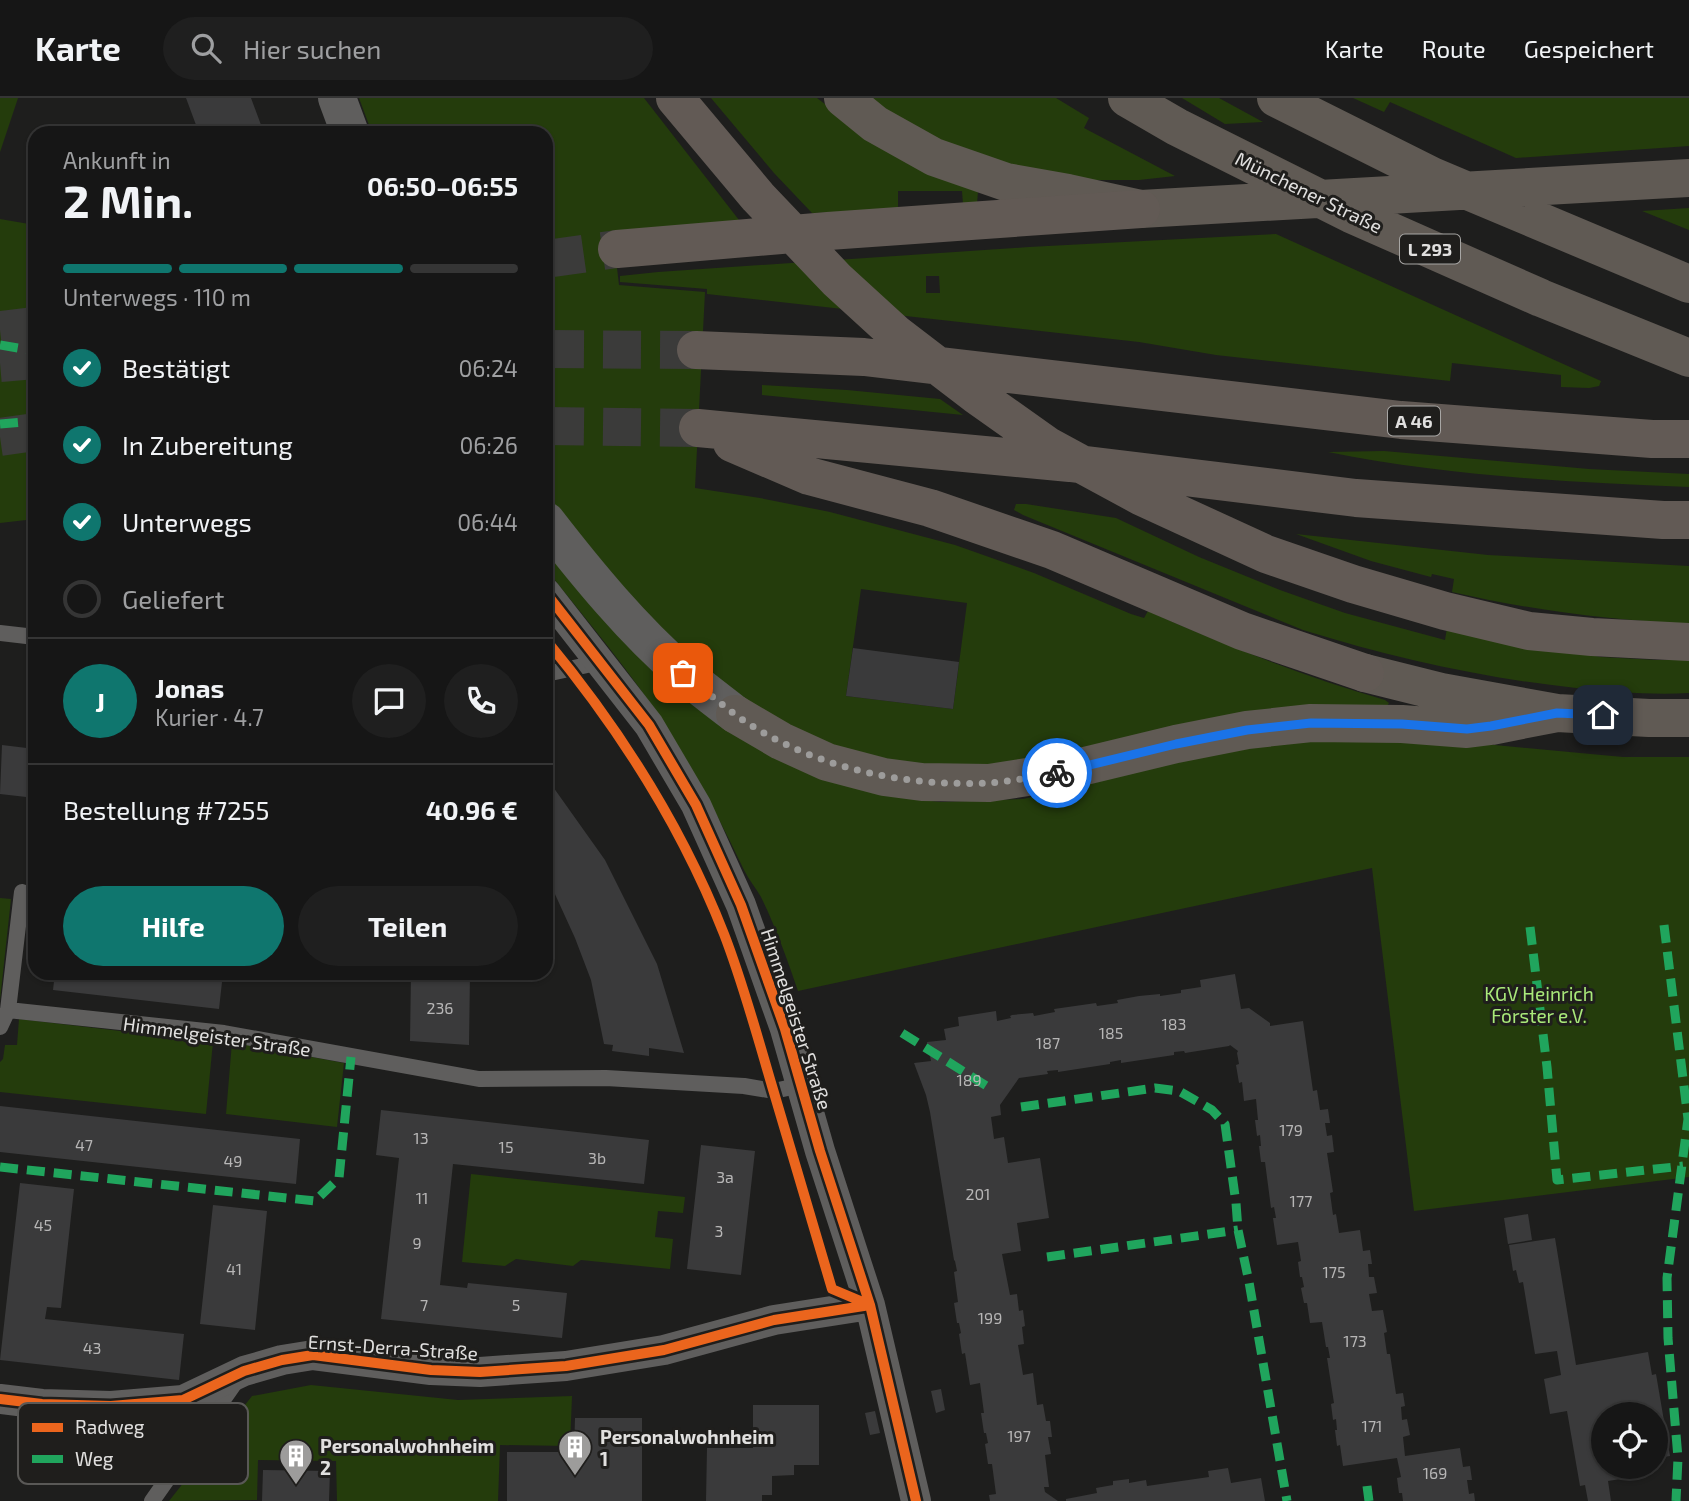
<!DOCTYPE html>
<html lang="de">
<meta charset="utf-8">
<style>
:root{--surface:#161616;--page:#1f1f1f;--text:#f1f3f6;--muted:#9e9fa1;--line:#353535;--accent:#0f766e}
body{margin:0;font-family:"Exo 2",sans-serif;background:var(--page);color:var(--text);height:100vh;display:flex;flex-direction:column;font-size:26px;white-space:nowrap}
*{box-sizing:border-box;margin:0}
p{font-size:23px;color:var(--muted)}
.icon{flex:none;width:38px;height:38px;fill:none;stroke:currentColor;stroke-width:2;stroke-linecap:round;stroke-linejoin:round}
.map{position:relative;flex:1;overflow:hidden}
.side{position:absolute;left:28px;top:28px;width:525px;height:854px;display:flex;flex-direction:column;background:var(--surface);border-radius:21px;box-shadow:0 2px 5px #0004,0 0 0 2px var(--line)}
.side>*{flex:none}
.buttons{position:absolute;left:1591px;top:1304px;display:grid;gap:14px}
.buttons a{display:grid;place-items:center;width:77px;height:77px;border-radius:50%;background:var(--surface);box-shadow:0 2px 5px #0004,0 0 0 2px var(--line);font-size:35px}
.pin{position:absolute;display:grid;place-items:center;width:60px;height:60px;color:#fff;margin:-30px;border-radius:14px;box-shadow:0 4px 10px #0006}
.courier{position:absolute;display:grid;place-items:center;width:70px;height:70px;margin:-35px;border:5px solid #1a73e8;border-radius:50%;background:#fff;color:#222;box-shadow:0 2px 9px #0007}
.overview em{font-style:normal;font-weight:700}
.overview div{display:flex;flex-direction:column-reverse}
.overview{display:flex;align-items:center;justify-content:space-between;height:119px;padding:0 35px}
h1{font-size:46px;font-weight:700;line-height:52px}
.bar{display:grid;grid-template-columns:repeat(4,1fr);gap:10px 7px;align-content:center;height:84px;padding:0 35px}
.bar i{height:9px;border-radius:5px;background:var(--line)}
.bar .selected{background:var(--accent)}
.bar p{grid-column:span 4}
.line{display:flex;align-items:center;gap:18px;padding:0 35px;border-top:2px solid var(--line)}
.line div{flex:1}
.round{display:grid;place-items:center;flex:none;width:74px;height:74px;border-radius:37px;background:var(--page)}
ol{padding:0 35px;list-style:none}
li{display:flex;align-items:center;gap:21px;height:77px}
li p{margin-inline-start:auto}
li .icon{padding:7px;border-radius:50%;background:var(--accent);color:#fff;stroke-width:4}
li:last-child{color:var(--muted)}
li i{width:38px;height:38px;border:4px solid var(--line);border-radius:50%}
.action{display:flex;gap:14px;margin-top:auto;padding:14px 35px}
.action a{flex:1;height:80px;border-radius:42px;background:var(--accent);color:#fff;font-size:28px;font-weight:700;line-height:80px;text-align:center}
.action a+a{background:var(--page);color:var(--text)}
header{display:flex;align-items:center;gap:42px;box-sizing:border-box;height:98px;padding:0 35px;background:var(--surface);border-bottom:2px solid var(--line)}
header strong{font-size:33px}
nav{display:flex;gap:38px;margin-inline-start:auto;font-size:24px}
.search{width:490px;height:63px;background:var(--page);display:flex;align-items:center;gap:18px;box-sizing:border-box;padding:0 24px;border-radius:38px;color:var(--muted);font-size:26px}
.map>svg:first-child{display:block}
.green{fill:#243c0c;fill-rule:evenodd}
.building{fill:#3a3a3b}
.lines{fill:none;stroke-linecap:round;stroke-linejoin:round}
.motorway-tunnel{stroke:#3b3b3a;stroke-width:38;stroke-dasharray:38 19;stroke-linecap:butt}
.service{stroke:#5f5e5d;stroke-width:16}
.minor{stroke:#5f5e5d;stroke-width:30}
.tertiary{stroke:#5f5e5d;stroke-width:38}
.trunk{stroke:#605a54;stroke-width:38}
.motorway{stroke:#625a55;stroke-width:38}
.quiet{stroke:#20a55d;stroke-width:9;stroke-dasharray:18 9;stroke-linecap:butt}
.cycleway-casing{stroke:#1f1e1c;stroke-width:15}
.cycleway{stroke:#eb651d;stroke-width:10}
.done{stroke:#9d9c9b;stroke-width:7;stroke-dasharray:0 12.6}
.route{stroke:#1a73e8;stroke-width:9}
.labels{text-anchor:middle;dominant-baseline:central;stroke-width:6;stroke-linejoin:round;paint-order:stroke}
.number-label{font-size:16px;fill:#b7b6b6}
.shield{fill:#1f1e1c;stroke:#a7a6a4;stroke-width:2}
.shield-label{font-size:18px;font-weight:bold;fill:#e1e0df}
.street-label{font-size:19px;fill:#e1e0df;stroke:#1f1e1c}
.park-label{font-size:19px;fill:#a9e97a;stroke:#1f1e1c}
.poi-label{font-size:19px;font-weight:bold;fill:#e1e0df;stroke:#1f1e1c;text-anchor:start}
.key{fill:#1f1e1c;stroke:#595856;stroke-width:2}
.key-label{font-size:19px;fill:#e1e0df}
</style>
<header>
<strong>Karte</strong>
<div class="search"><svg class="icon" aria-label="search" viewBox="0 0 24 24"><circle cx="10" cy="10" r="6"/><path d="M15 15l6 6"/></svg>Hier suchen</div>
<nav><a>Karte</a><a>Route</a><a>Gespeichert</a></nav>
</header>
<div class="map">
<svg width="1689" height="1403" viewBox="0 0 1689 1403">
<rect width="100%" height="100%" fill="#1e1e1d"/>
<path class="green" d="M0,0H18L0,54Z
M359,0H644L739,122L613,135L619,187L705,194L695,390L760,400L830,414L955,447L1034,475L1131,516L1144,520L1148,513C1225,547 1304,579 1385,602L1389,605L1387,608L990,671L918,669L810,641L739,599L656,529L591,457L546,399V35H372ZM861,491L967,505L953,611L846,598Z
M711,0H817L860,33L978,93L977,106H963L962,93H898V111L855,114L812,115L774,75Z
M862,0H1056L1089,20L1084,30L1175,78L1139,82H1078L976,61Z
M1182,0H1219L1263,24L1225,26Z
M1353,0H1689V48L1516,60L1390,4L1384,14Z
M1689,110V132L1642,113Z
M0,121L35,127V421L0,425Z
M1276,136L1601,283L1599,288L1589,290L1561,289V277L1452,265L1450,283L1216,257L1139,244L707,196V191L620,184V178L658,174L1029,149ZM926,178H939L940,195H926Z
M762,287L847,292L940,301L963,317L762,297Z
M1384,353L1589,371L1689,376V389C1568,384 1446,378 1328,354Z
M1016,406H1026L1116,420L1199,459L1280,492L1345,515L1445,542L1447,530L1601,559L1656,562H1689V595C1652,597 1613,594 1576,590C1483,580 1393,560 1303,532L1023,417L1014,412Z
M1296,436L1488,457L1689,468V526C1609,522 1530,512 1452,494L1454,481L1432,476L1431,479L1371,463Z
M546,452L626,545L912,701L941,704L1023,701L1098,684L1170,663L1307,639L1484,646L1623,659H1689V1079L1414,1113L1372,770L798,893C787,861 776,830 761,799C756,790 749,782 744,772C721,724 697,677 668,632C632,575 588,524 546,471Z
M0,800L11,801L0,902Z
M19,921L213,944L206,1016L0,994V964L3,961L5,947H17Z
M232,944L344,965L337,1029L226,1016Z
M471,1076L685,1099L683,1115L658,1113L655,1139L673,1141L670,1171L581,1162L573,1168L516,1161L505,1168L462,1164Z
M311,1287L458,1302L572,1298L570,1348L500,1347L498,1403H337L336,1363L258,1362L257,1402L169,1403L252,1298Z"/>
<path class="building" d="M186,0H251L264,35H199Z
M853,550L959,564L953,611L846,598Z
M2,647L35,651V700L0,696Z
M546,679L605,762L657,866L684,955L649,950V958L612,953L613,947L604,946L591,882L575,840L554,794L546,783Z
M55,875H223L219,911L53,892Z
M411,875H470L469,947L410,943Z
M1235,876L1241,911L1249,910L1270,925V928L1303,923L1313,993L1317,992L1320,1012L1328,1011L1330,1025H1325L1327,1038L1332,1037L1334,1054L1327,1055L1333,1094L1330,1095L1333,1117L1336,1116L1339,1135L1360,1132L1363,1153L1370,1152L1372,1166H1368L1369,1179H1374L1377,1195L1369,1196L1372,1213L1383,1212L1387,1234L1384,1235L1387,1256H1390L1396,1296L1403,1295L1405,1308L1401,1309L1402,1322L1407,1321L1410,1337L1403,1339L1405,1358L1460,1350L1463,1369L1470,1368L1472,1382H1467L1469,1396L1474,1395L1475,1403H1403L1402,1395H1399L1397,1380L1401,1379L1397,1360L1343,1368L1340,1347L1337,1348L1335,1332H1337L1336,1321L1333,1322L1331,1306L1334,1305L1327,1260H1330L1328,1249H1326L1322,1224L1310,1225L1307,1205H1304L1301,1190L1304,1189L1302,1179H1300L1298,1164L1301,1163L1298,1144L1277,1147L1273,1120H1276L1274,1109L1271,1110L1265,1064H1261L1259,1048H1261L1260,1037L1257,1038L1255,1022H1258L1256,1001L1244,1003L1242,984L1239,985L1236,967L1239,966L1237,955L1238,953L1230,947L1229,948L1185,955L1184,953L1174,954V957L1121,965V962L1110,964V966L1058,974V972L1047,973L1048,976L1019,980L1000,1007L1001,1017L991,1019L994,1041L1004,1039L1008,1065L1040,1060L1049,1120L1017,1125L1021,1153L1002,1156L1010,1197L1017,1196L1019,1213L1023,1212L1025,1228L1022,1229L1024,1246L1018,1247L1023,1277L1033,1275L1037,1307L1043,1306L1046,1323H1050L1052,1339H1048L1051,1356L1045,1357L1049,1389H1044L1045,1394L1058,1403H990L989,1397L996,1396L992,1366H988L985,1346L988,1345L986,1335H984L981,1315H984L980,1285L970,1287L965,1255L962,1256L959,1236L961,1235L959,1225H957L954,1205L958,1204L954,1174L957,1173L955,1163L954,1162L930,1014L926,997L914,965L931,963L927,944L946,942L944,931L959,928L958,919L996,913L997,923L1011,920L1010,918L1012,917L1033,915L1034,918L1055,914L1054,911L1096,905L1097,908L1118,905L1117,902L1139,898L1160,896V898L1181,895V892L1201,889L1200,882Z
M0,1008L300,1041L296,1086L0,1054Z
M381,1012L649,1042L644,1086L453,1066L440,1187L467,1190L468,1185L567,1195L562,1240L381,1221L399,1060L376,1057Z
M701,1047L755,1053L741,1177L687,1171Z
M20,1085L74,1091L61,1210L47,1209L45,1221L184,1236L179,1282L0,1262Z
M213,1107L267,1113L255,1232L200,1226Z
M1528,1116L1532,1142L1508,1146L1504,1120Z
M1555,1140L1576,1267L1648,1254L1652,1277L1656,1276L1670,1358L1656,1360V1316H1603V1368H1637L1639,1378L1608,1383L1611,1403H1588L1585,1387L1580,1388L1567,1313L1550,1316L1544,1281L1561,1277L1557,1253L1535,1256L1523,1184L1519,1185L1516,1172L1513,1173L1509,1147Z
M941,1291L945,1312L936,1315L931,1293Z
M753,1307H819V1367H794V1377L772,1378V1397H762V1403H706L707,1350H753Z
M875,1313L880,1335L870,1337L865,1315Z
M575,1320H642V1403H507V1354H574Z
M1228,1370L1231,1385L1261,1380L1265,1403H1066V1401L1097,1395L1096,1390L1113,1387V1383L1129,1381V1385L1146,1382L1147,1388L1209,1379L1208,1373Z
M263,1372L330,1373L329,1403H262Z"/>
<g class="lines">
<path class="motorway-tunnel" d="M546,161L617,151
M0,232L35,228
M546,251L696,252
M0,265L35,262
M546,328L698,330
M0,339L35,334"/>
<path class="service" d="M0,535L35,539
M546,576L601,564
M8,912L224,935L479,981L606,980L744,988L774,993L801,987
M0,929L8,912L22,794
M152,1403L237,1282"/>
<path class="minor" d="M546,495L649,627L696,707L741,807L785,931L820,1053L870,1207L916,1403
M0,1301L42,1306L111,1308L183,1302L244,1273L282,1262L313,1257L431,1272L480,1274L566,1268L664,1252L774,1222L870,1207"/>
<path class="tertiary" d="M337,0L350,35
M546,423C587,476 633,532 684,576C701,590 718,603 735,616"/>
<path class="trunk" d="M843,0L875,26L934,59L1006,84L1068,95L1141,111L1689,80
M1127,0L1177,29L1351,116L1541,200L1689,260
M1276,0L1432,78L1689,186
M1365,575L1441,594L1557,615L1649,620H1689
M735,616L781,643L827,664L884,679L922,684L989,685L1060,674L1176,646L1247,632L1311,625L1402,626L1467,631L1491,628L1557,615"/>
<path class="motorway" d="M675,0L758,99L837,182L895,235L976,297L1048,348L1142,399L1266,456L1353,486L1445,513L1529,533L1592,539L1689,544
M617,151L828,133L1141,111
M696,252L864,259L1401,322L1652,341H1689
M698,330L1070,365L1356,400L1663,422H1689
M732,345L809,378L930,410L1052,452L1242,533L1365,575"/>
<path class="quiet" d="M0,247L35,253
M0,326L35,323
M1664,827L1688,1021L1667,1180L1668,1240L1678,1360L1676,1403
M1530,829L1547,969L1557,1082L1683,1068
M902,935L993,992
M1021,1009L1155,990L1179,993L1212,1012L1225,1026L1236,1105L1238,1132L1249,1184L1287,1403
M0,1069L315,1103L339,1080L351,959
M1047,1159L1238,1132
M1367,1388L1369,1403"/>
<g class="cycleway-casing">
<path id="cycleway" d="M546,495L649,627L696,707L741,807L785,931L820,1053L870,1207L916,1403
M546,542C619,630 682,729 724,836C743,885 757,937 772,988C792,1055 812,1123 832,1191L870,1207
M0,1301L42,1306L111,1308L183,1302L244,1273L282,1262L313,1257L431,1272L480,1274L566,1268L664,1252L774,1222L870,1207"/>
</g>
<use href="#cycleway" class="cycleway"/>
</g>
<g class="lines">
<path class="done" d="M683,575C700,588 716,602 733,615C806,668 899,689 988,685C1010,684 1034,678 1057,675"/>
<path class="route" d="M1057,675L1176,646L1247,632L1311,625L1402,626L1467,631L1491,628L1557,615L1603,617"/>
</g>
<defs>
<g id="building-pin" transform="scale(1.75)"><path d="M0 17L-7.5 6A9.5 9.5 0 1 1 7.5 6Z" fill="#9d9c9b" stroke="#1f1e1c"/><path d="M-4-6H4V6H1V3H-1V6H-4ZM-2.5-4.3h1.7v1.8h-1.7ZM.8-4.3h1.7v1.8H.8ZM-2.5-1h1.7V.8h-1.7ZM.8-1h1.7V.8H.8Z" fill="#fff"/></g>
</defs>
<g fill-rule="evenodd">
<use href="#building-pin" x="575" y="1349"/>
<use href="#building-pin" x="296" y="1358"/>
</g>
<g class="labels">
<g class="number-label">
<text x="440" y="909">236</text>
<text x="1174" y="925">183</text>
<text x="1111" y="934">185</text>
<text x="1048" y="944">187</text>
<text x="969" y="981">189</text>
<text x="1291" y="1031">179</text>
<text x="421" y="1039">13</text>
<text x="84" y="1046">47</text>
<text x="506" y="1048">15</text>
<text x="597" y="1059">3b</text>
<text x="233" y="1062">49</text>
<text x="725" y="1078">3a</text>
<text x="978" y="1095">201</text>
<text x="422" y="1099">11</text>
<text x="1301" y="1102">177</text>
<text x="43" y="1126">45</text>
<text x="719" y="1132">3</text>
<text x="417" y="1144">9</text>
<text x="234" y="1170">41</text>
<text x="1334" y="1173">175</text>
<text x="424" y="1206">7</text>
<text x="516" y="1206">5</text>
<text x="990" y="1219">199</text>
<text x="1355" y="1242">173</text>
<text x="92" y="1249">43</text>
<text x="1372" y="1327">171</text>
<text x="1019" y="1337">197</text>
<text x="1435" y="1374">169</text>
</g>
<g class="shield">
<rect x="1400" y="136.5" width="60" height="29" rx="5"/>
<rect x="1388" y="308.5" width="52" height="29" rx="5"/>
</g>
<g class="shield-label">
<text x="1430" y="151">L 293</text>
<text x="1414" y="323">A 46</text>
</g>
<g class="street-label">
<text transform="translate(1309 94) rotate(26)">Münchener Straße</text>
<text transform="translate(797 921) rotate(72)">Himmelgeister Straße</text>
<text transform="translate(217 938) rotate(8)">Himmelgeister Straße</text>
<text transform="translate(393 1249) rotate(4)">Ernst-Derra-Straße</text>
</g>
<g class="park-label">
<text x="1539" y="895">KGV Heinrich<tspan x="1539" dy="22">Förster e.V.</tspan></text>
</g>
<g class="poi-label">
<text x="600" y="1338">Personalwohnheim<tspan x="600" dy="22">1</tspan></text>
<text x="320" y="1347">Personalwohnheim<tspan x="320" dy="22">2</tspan></text>
</g>
</g>
<rect x="18" y="1305" width="230" height="81" rx="10" class="key"/>
<rect x="32" y="1325" width="31" height="9" fill="#eb651d"/>
<rect x="32" y="1357" width="31" height="8" fill="#20a55d"/>
<g class="key-label">
<text x="75" y="1336">Radweg</text>
<text x="75" y="1368">Weg</text>
</g>
</svg>
<div class="buttons">
<a><svg class="icon" aria-label="locate" viewBox="0 0 24 24"><circle cx="12" cy="12" r="6"/><path d="M12 2v4M12 18v4M2 12h4M18 12h4"/></svg></a>
</div>
<div class="pin" style="left:683px;top:575px;background:#ea580c"><svg class="icon" aria-label="bag" viewBox="0 0 24 24"><path d="M5 8h14l-1 12H6zM9 8a3 3 0 0 1 6 0"/></svg></div>
<div class="pin" style="left:1603px;top:617px;background:#1f2937"><svg class="icon" aria-label="home" viewBox="0 0 24 24"><path d="M3 11l9-7 9 7M6 9v11h12V9"/></svg></div>
<div class="courier" style="left:1057px;top:675px"><svg class="icon" aria-label="bike" viewBox="0 0 24 24"><circle cx="6" cy="16" r="4"/><circle cx="18" cy="16" r="4"/><path d="M6 16l4-8h5l3 8M10 8l3 8H6M13 5h3"/></svg></div>
<section class="side">
<div class="overview"><div><h1>2 Min.</h1><p>Ankunft in</p></div><em>06:50–06:55</em></div>
<div class="bar"><i class="selected"></i><i class="selected"></i><i class="selected"></i><i></i><p>Unterwegs · 110 m</p></div>
<ol>
<li><svg class="icon" aria-label="check" viewBox="0 0 24 24"><path d="M5 12l5 5 9-10"/></svg>Bestätigt<p>06:24</p></li>
<li><svg class="icon" aria-label="check" viewBox="0 0 24 24"><path d="M5 12l5 5 9-10"/></svg>In Zubereitung<p>06:26</p></li>
<li><svg class="icon" aria-label="check" viewBox="0 0 24 24"><path d="M5 12l5 5 9-10"/></svg>Unterwegs<p>06:44</p></li>
<li><i></i>Geliefert</li>
</ol>
<div class="line" style="height:126px"><b class="round" style="background:var(--accent);color:#fff">J</b><div><b>Jonas</b><p>Kurier · 4.7</p></div><a class="round"><svg class="icon" aria-label="chat" viewBox="0 0 24 24"><path d="M4 5h16v11H9l-5 4z"/></svg></a><a class="round"><svg class="icon" aria-label="phone" viewBox="0 0 24 24"><path d="M5 4h4l2 5-3 2q2 4 5 5l2-3 5 2v4C11 20 4 13 5 4z"/></svg></a></div>
<div class="line" style="height:91px"><div>Bestellung #7255</div><b>40.96 €</b></div>
<div class="action"><a>Hilfe</a><a>Teilen</a></div>
</section>
</div>
